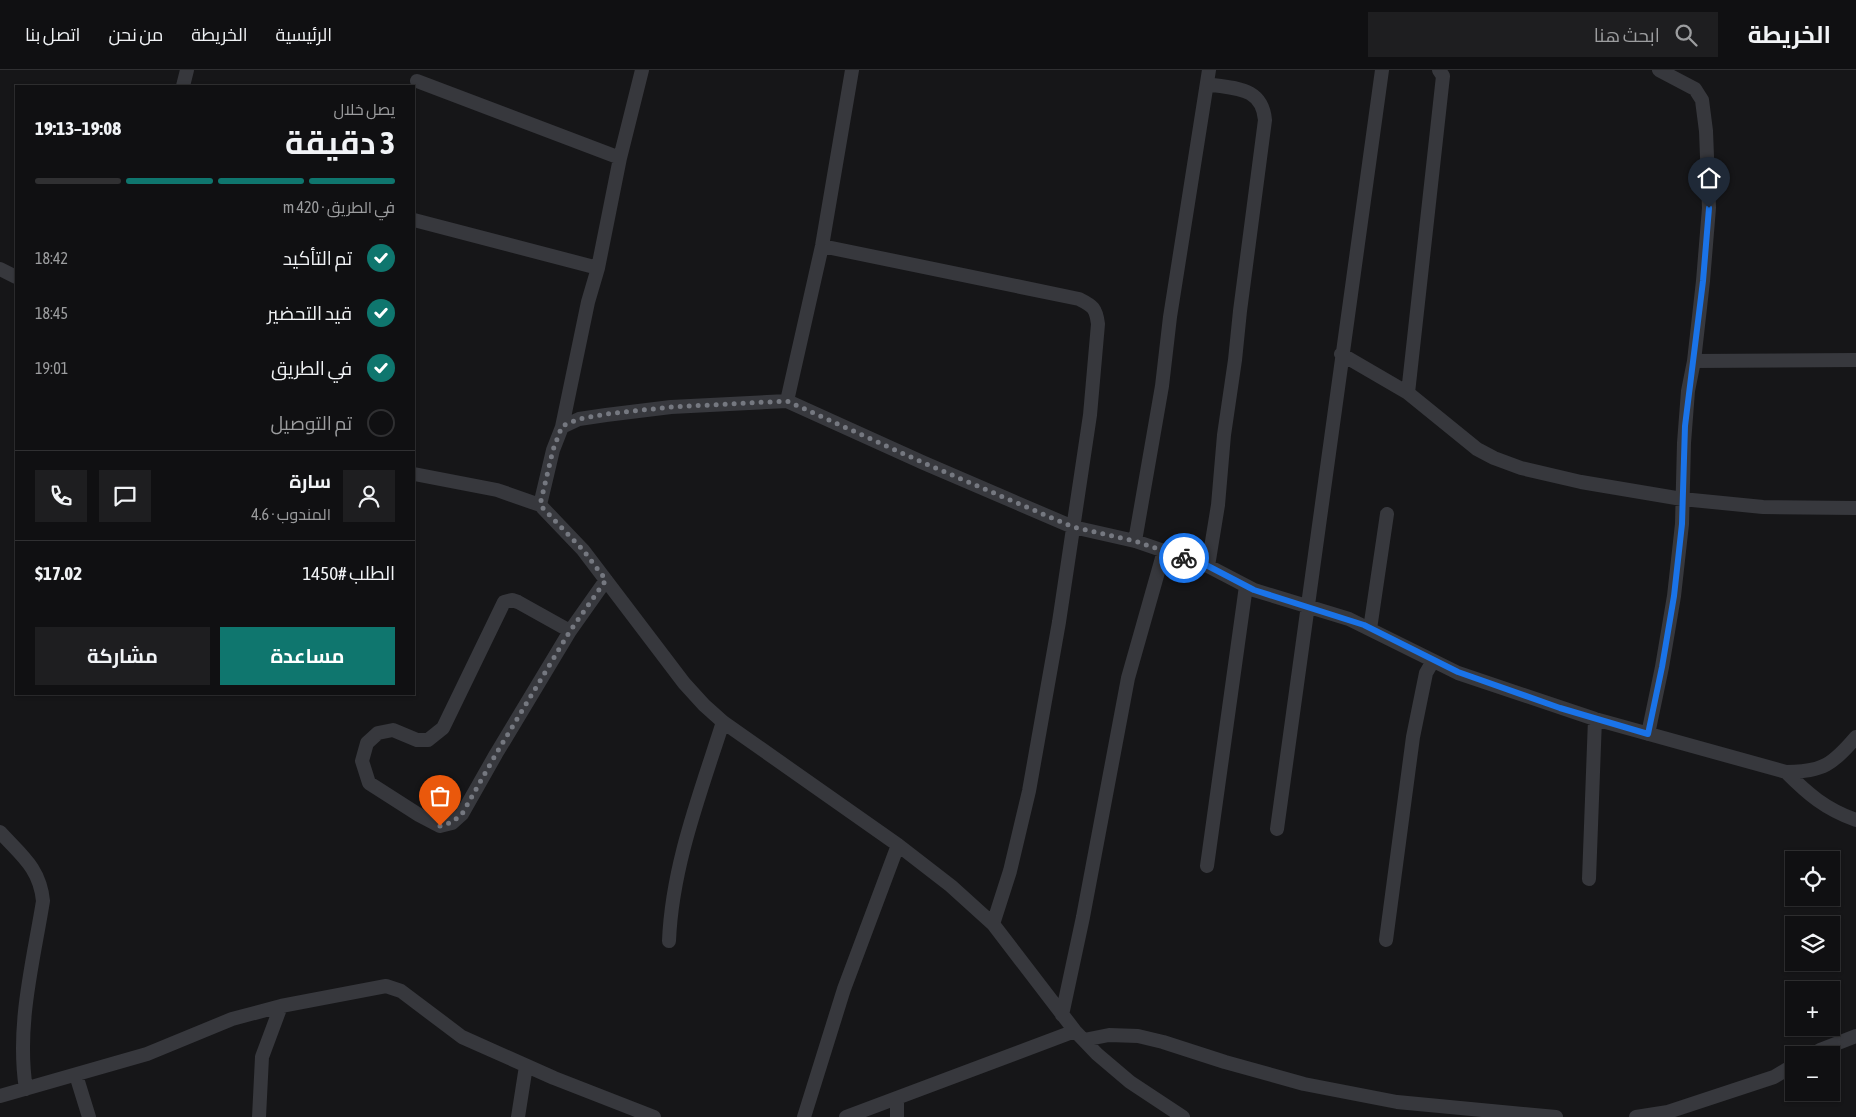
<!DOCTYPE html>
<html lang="ar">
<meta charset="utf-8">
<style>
:root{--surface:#101012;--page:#1e1e20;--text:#f1f3f6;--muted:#9c9d9f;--line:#303032;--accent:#0f766e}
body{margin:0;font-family:"Asap Condensed",Cairo,sans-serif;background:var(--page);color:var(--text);direction:rtl;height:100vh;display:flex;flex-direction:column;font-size:19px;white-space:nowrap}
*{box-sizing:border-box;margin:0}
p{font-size:16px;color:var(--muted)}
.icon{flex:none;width:28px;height:28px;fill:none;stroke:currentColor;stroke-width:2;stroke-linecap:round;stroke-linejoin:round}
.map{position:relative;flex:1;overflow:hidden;direction:ltr}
.side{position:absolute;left:15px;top:15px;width:400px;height:610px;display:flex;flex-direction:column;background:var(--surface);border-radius:0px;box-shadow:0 1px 4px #0004,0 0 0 1px var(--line);direction:rtl}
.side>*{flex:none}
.buttons{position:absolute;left:1785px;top:781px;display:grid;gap:10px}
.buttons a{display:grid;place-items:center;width:55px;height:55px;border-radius:0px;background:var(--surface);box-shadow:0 1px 4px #0004,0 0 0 1px var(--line);font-size:25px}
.pin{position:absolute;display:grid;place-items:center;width:42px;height:42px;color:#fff;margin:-51px -21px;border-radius:50% 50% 50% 0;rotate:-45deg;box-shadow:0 0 5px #0007}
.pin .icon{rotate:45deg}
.courier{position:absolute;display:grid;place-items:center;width:50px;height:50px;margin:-25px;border:4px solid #1a73e8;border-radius:50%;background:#fff;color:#222;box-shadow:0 1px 6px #0007}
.overview em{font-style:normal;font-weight:700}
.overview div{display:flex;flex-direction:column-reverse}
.overview{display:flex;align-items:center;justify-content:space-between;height:85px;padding:0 20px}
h1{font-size:32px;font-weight:700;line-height:38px}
.bar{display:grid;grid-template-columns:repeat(4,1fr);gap:8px 5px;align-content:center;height:60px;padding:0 20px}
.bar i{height:6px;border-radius:4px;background:var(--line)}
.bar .active{background:var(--accent)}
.bar p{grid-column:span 4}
.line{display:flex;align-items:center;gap:12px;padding:0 20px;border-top:1px solid var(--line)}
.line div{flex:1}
.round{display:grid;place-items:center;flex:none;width:52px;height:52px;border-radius:0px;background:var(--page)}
ol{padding:0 20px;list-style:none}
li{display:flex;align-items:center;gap:15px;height:55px}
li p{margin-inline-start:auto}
li .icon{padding:5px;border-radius:50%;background:var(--accent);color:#fff;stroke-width:4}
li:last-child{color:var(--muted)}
li i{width:28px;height:28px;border:2px solid var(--line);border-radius:50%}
.button{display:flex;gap:10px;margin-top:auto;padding:10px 20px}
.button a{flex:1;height:58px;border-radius:0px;background:var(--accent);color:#fff;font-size:20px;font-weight:700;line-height:58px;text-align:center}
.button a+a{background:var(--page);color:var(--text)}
header{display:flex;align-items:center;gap:30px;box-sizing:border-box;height:70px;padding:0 25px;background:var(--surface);border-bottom:1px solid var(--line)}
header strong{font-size:24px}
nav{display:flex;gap:28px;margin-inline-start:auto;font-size:18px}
.search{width:350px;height:45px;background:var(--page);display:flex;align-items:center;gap:12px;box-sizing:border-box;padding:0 18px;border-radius:0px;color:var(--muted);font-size:19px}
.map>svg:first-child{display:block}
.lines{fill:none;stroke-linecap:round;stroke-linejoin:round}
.street{stroke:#37383d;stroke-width:14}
.done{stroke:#757880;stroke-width:5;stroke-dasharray:0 9}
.route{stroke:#1a73e8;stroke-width:6}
</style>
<header>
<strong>الخريطة</strong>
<div class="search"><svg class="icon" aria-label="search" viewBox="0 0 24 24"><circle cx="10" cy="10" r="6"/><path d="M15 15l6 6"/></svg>ابحث هنا</div>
<nav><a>الرئيسية</a><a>الخريطة</a><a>من نحن</a><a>اتصل بنا</a></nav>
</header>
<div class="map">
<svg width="1856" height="1047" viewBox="0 0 1856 1047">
<rect width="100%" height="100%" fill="#161618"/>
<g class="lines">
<path class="street" d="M417,11L620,88
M1207,14C1234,19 1262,16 1265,50L1240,241L1235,290L1224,365L1218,435L1208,496
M183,16L187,0
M414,150L598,198
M822,176L1079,229C1093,236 1096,238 1098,254L1090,345L1059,552L1029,721L1010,801L993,854
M0,199L16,207
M1341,284L1408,323L1477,379L1494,388L1521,398L1581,412L1682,429L1763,437L1856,438
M1694,291L1856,290
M1408,323L1443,6L1439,0
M787,331L822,176L852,0
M562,357L588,232L598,198L620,88L642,0
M414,404L497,420L540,435L583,480L684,613L704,635L723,652L898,775L951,816L993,854L1075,961L1097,984L1130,1012L1183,1047
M540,435L553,380L562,357L579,349L606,345L671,337L787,331L924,393L1073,457L1135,471L1208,496L1254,520L1349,549L1458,603L1595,649L1786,702C1823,702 1833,694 1856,667
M1135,471L1162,316L1170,247L1209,0
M1370,559L1387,444
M570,561L518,532L512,530L504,532L443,658L428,670H417L393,660L378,663L367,673L362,691L369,713L419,745L440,756L452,753L462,744L496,684L570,561L606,510
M1648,664L1662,597L1674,526L1682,454L1684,373L1688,321L1694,291L1703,211L1709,138L1706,61L1702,30L1695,19L1659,0
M1786,702C1808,724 1825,739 1856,750
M1277,759L1382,0
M0,762C21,785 40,798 43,831C33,893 16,956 26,1019
M1207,796L1246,516
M1589,809L1595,649
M1386,870L1413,667L1426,603L1433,591
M669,871C672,796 700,724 723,652
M1062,945L1083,847L1128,608L1164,481
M1084,970L1109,965L1138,966L1163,972L1225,992L1304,1014L1397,1032L1556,1047
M1811,985L1820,980L1856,966
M76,1005L89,1047
M0,1026L147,984L232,949L281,936L386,916L401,921L462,967L554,1008L654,1047
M259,1047L262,987L281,936
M518,1047L526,996
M804,1047L844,919L898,775
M846,1047L1075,961
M897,1047V1029
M1636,1047L1668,1042L1774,1007L1794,995"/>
</g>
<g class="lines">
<path class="done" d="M440,756L452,752L462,744L496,684L570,561L606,510L583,480L540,435L553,380L562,356L579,349L606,344L671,337L787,331L924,393L1073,457L1135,471L1184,488"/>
<path class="route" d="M1184,488L1208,496L1254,520L1364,555L1458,602L1560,638L1648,664L1662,597L1674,526L1682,454L1685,356L1703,211L1709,138"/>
</g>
</svg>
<div class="buttons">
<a><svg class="icon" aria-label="locate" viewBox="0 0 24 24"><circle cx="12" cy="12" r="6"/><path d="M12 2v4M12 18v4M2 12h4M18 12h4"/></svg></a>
<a><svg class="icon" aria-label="layers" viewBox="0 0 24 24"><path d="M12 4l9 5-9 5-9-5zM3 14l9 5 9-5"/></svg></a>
<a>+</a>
<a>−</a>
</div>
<div class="pin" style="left:440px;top:756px;background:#ea580c"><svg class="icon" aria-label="bag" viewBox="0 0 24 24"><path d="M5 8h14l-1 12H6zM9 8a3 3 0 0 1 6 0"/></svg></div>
<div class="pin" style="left:1709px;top:138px;background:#1f2937"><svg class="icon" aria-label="home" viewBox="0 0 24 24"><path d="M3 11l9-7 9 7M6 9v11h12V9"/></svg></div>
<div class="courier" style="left:1184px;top:488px"><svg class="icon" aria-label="bike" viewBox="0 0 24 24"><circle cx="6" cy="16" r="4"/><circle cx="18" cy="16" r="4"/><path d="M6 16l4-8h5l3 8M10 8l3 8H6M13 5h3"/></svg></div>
<section class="side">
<div class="overview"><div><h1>3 دقيقة</h1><p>يصل خلال</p></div><em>19:08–19:13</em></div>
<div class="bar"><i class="active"></i><i class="active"></i><i class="active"></i><i></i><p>في الطريق · 420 m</p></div>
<ol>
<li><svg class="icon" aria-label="check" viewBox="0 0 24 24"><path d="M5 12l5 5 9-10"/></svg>تم التأكيد<p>18:42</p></li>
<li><svg class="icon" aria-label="check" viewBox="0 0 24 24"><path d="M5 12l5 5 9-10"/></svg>قيد التحضير<p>18:45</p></li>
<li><svg class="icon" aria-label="check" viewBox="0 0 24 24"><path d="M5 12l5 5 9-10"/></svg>في الطريق<p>19:01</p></li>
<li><i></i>تم التوصيل</li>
</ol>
<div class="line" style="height:90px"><a class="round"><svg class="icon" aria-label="person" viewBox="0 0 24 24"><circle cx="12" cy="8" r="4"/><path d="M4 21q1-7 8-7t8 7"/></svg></a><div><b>سارة</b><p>المندوب · 4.6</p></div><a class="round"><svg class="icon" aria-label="chat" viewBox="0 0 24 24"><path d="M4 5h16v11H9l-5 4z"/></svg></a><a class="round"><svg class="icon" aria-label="phone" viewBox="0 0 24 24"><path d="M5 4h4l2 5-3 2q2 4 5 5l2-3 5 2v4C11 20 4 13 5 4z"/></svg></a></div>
<div class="line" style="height:65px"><div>الطلب #1450</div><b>$17.02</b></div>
<div class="button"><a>مساعدة</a><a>مشاركة</a></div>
</section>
</div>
